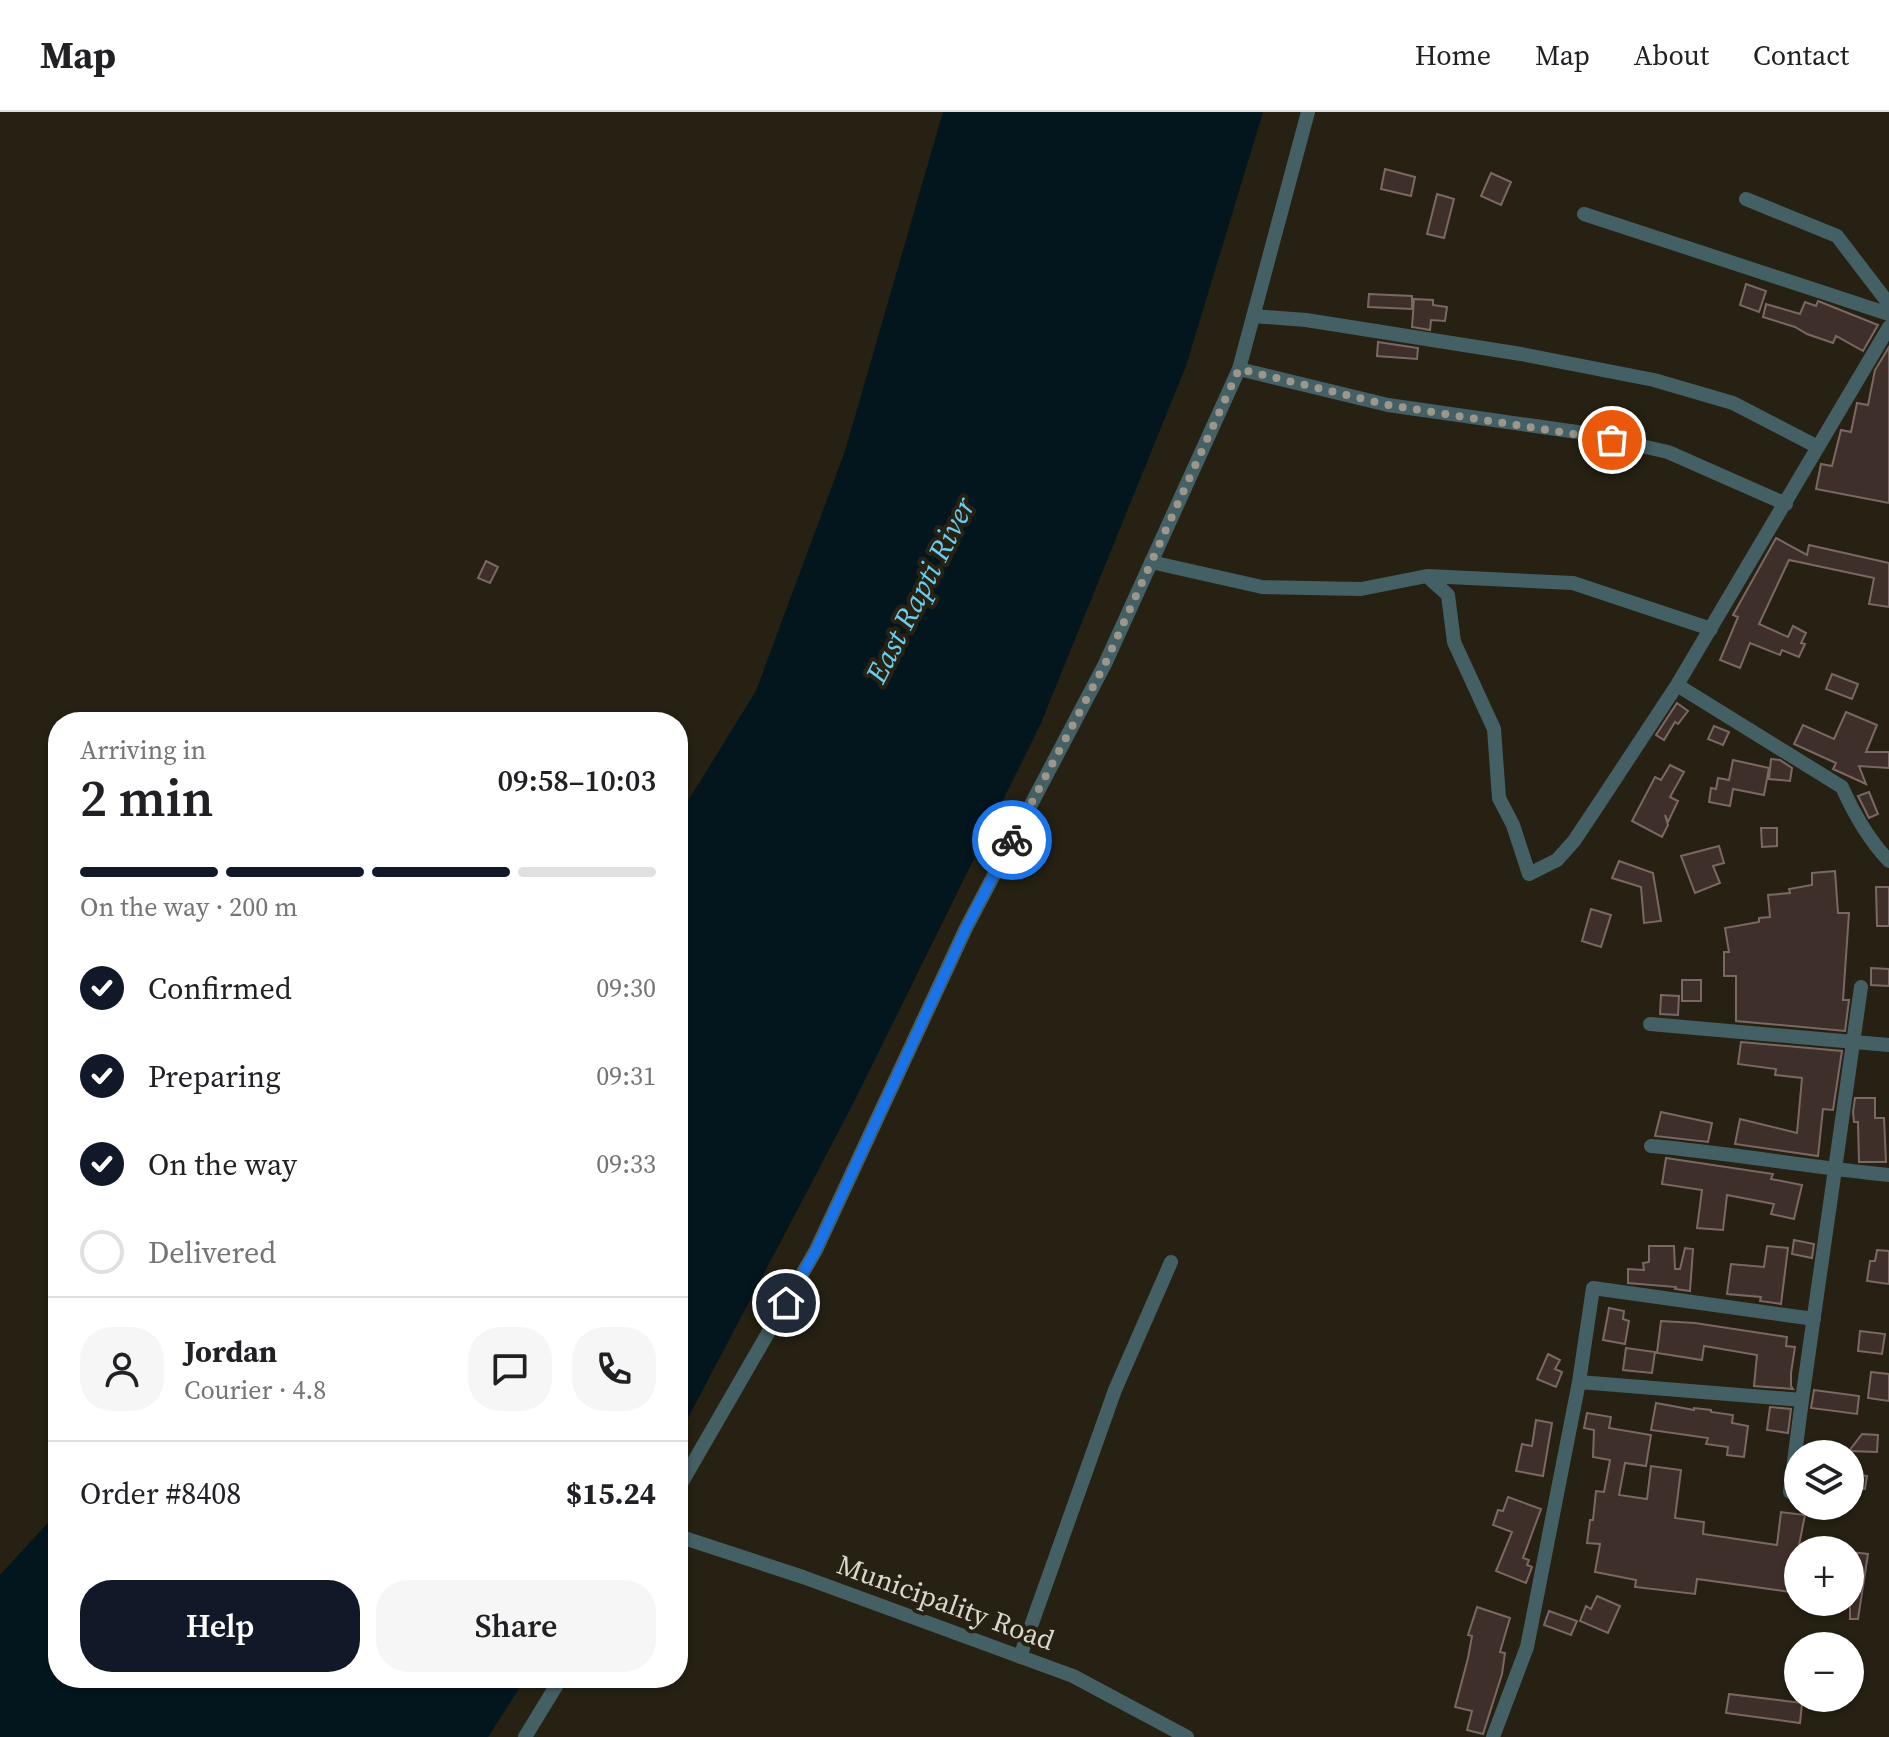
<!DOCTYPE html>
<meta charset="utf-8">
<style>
:root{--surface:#fff;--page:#f6f6f6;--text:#202124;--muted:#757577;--line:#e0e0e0;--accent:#111827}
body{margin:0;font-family:"Source Serif 4",serif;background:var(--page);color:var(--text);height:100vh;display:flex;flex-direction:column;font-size:30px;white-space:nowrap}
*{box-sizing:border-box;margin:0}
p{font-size:26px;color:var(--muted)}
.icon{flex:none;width:44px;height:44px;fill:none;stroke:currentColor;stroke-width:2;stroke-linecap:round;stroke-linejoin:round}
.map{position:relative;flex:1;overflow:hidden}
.side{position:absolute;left:48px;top:600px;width:640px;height:976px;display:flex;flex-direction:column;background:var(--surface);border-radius:32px;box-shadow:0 2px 6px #0004}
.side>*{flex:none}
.fabs{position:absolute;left:1784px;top:1328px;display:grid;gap:16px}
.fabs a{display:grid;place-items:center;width:80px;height:80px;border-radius:50%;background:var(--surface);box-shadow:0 2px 6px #0004;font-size:40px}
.pin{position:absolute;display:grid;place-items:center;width:68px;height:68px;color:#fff;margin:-34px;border:4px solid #fff;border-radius:50%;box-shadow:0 2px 8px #0007}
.courier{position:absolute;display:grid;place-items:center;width:80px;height:80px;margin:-40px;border:6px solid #1a73e8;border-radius:50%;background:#fff;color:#222;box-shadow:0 2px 10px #0007}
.summary em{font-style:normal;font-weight:600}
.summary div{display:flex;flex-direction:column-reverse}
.summary{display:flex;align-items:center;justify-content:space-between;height:136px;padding:0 32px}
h1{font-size:52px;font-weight:600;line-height:60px}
.bar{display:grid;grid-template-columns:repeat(4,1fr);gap:12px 8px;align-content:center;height:96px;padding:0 32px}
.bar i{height:10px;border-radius:6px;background:var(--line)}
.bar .selected{background:var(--accent)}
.bar p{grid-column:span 4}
.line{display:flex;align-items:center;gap:20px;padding:0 32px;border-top:2px solid var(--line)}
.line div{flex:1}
.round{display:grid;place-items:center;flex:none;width:84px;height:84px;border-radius:32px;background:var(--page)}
ol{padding:0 32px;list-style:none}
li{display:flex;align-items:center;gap:24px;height:88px}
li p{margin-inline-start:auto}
li .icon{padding:8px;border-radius:50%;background:var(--accent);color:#fff;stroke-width:4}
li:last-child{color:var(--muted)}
li i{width:44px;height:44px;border:4px solid var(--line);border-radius:50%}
.cta{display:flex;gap:16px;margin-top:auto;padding:16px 32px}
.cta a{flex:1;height:92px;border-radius:32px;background:var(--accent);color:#fff;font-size:32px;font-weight:600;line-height:92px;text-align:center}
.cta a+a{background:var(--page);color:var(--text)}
header{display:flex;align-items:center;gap:48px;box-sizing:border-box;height:112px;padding:0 40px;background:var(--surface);border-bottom:2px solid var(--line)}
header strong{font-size:38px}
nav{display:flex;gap:44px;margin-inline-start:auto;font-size:28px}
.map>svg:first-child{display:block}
.water{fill:#03161d}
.building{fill:#3f2f2b;stroke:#7b6864;stroke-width:2}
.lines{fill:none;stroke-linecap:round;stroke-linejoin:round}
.minor{stroke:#446065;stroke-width:14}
.done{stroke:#9c978d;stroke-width:8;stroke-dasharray:0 14.4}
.route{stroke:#1a73e8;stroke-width:10}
.labels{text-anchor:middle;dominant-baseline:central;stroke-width:8;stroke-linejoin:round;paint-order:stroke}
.street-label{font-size:28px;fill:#dbd7ce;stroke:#262113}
.water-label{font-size:30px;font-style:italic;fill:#69ceef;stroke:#262113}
</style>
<header>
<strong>Map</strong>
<nav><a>Home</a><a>Map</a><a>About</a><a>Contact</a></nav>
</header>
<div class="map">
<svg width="1889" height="1625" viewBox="0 0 1889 1625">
<rect width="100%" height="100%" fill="#262113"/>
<path class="water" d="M943,0H1263L1186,254L1041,611L853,992L678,1325V705L756,579L845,339Z
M58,1400V1566H526L488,1625H0V1463Z"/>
<path class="building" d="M1385,57L1415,65L1411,84L1381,77Z
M1491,61L1511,70L1501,93L1481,84Z
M1437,82L1454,87L1444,126L1427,122Z
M1746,172L1766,179L1759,200L1740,193Z
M1369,182L1412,184V197L1368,195Z
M1414,187L1433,188V193L1447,195L1445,209L1431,208L1430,218L1412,215Z
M1818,189L1878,213L1863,239L1836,224L1833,231L1807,222L1795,215L1763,205L1766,192L1800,202L1805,190L1816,194Z
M1378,230L1418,236L1417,247L1377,244Z
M1889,235V391L1816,377L1821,352L1832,354L1841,318L1851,320L1857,291L1868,293L1875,258Z
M1776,426L1807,443L1809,433L1889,451V495L1869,492L1874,466L1789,448L1759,512L1788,525L1793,514L1806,521L1801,531L1805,532L1799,545L1782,538L1780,543L1750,531L1740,556L1720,548L1738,505L1733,503Z
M486,449L498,455L490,471L478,466Z
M1832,562L1858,572L1852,587L1826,577Z
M1677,591L1688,599L1678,612L1675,610L1664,628L1656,623Z
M1846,600L1877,613L1866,640H1889V656L1859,654L1866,672L1833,657L1836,651L1794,632L1803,613L1834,627Z
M1714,614L1729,620L1723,633L1708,627Z
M1771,647L1780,648L1792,656L1790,669L1769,667Z
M1733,648L1769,656L1764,683L1733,677L1730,694L1709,690L1711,676L1716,677L1718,666L1729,668Z
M1670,653L1684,660L1670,685L1678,689L1668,710L1665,703L1668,713L1662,725L1632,709L1655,665L1661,668Z
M1869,680L1878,702L1869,706L1858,684Z
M1761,716H1777V734L1762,735Z
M1719,734L1724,751L1713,754L1720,771L1695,781L1681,744Z
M1619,749L1653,761L1661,809L1644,811L1641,775L1612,766Z
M1835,759L1838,801H1849L1843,888H1849L1845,919L1736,909V864H1724V840H1729L1725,816L1759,810V806L1770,805L1768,783L1790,781L1789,777L1812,773V761Z
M1876,775H1889V814H1877Z
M1591,797L1611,803L1601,835L1582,829Z
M1871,856L1889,857V874L1871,873Z
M1682,868H1701V889H1682Z
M1661,883L1679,884L1678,903L1660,902Z
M1741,930L1842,939L1833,998L1823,997L1818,1044L1735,1032L1740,1007L1797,1021L1802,966L1775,963L1776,957L1738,952Z
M1855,986H1875V1006H1884L1886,1050H1859L1858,1010H1854L1853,1000Z
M1661,1000L1712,1011L1708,1030L1655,1024Z
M1666,1046L1773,1062L1771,1067L1802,1073L1794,1107L1771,1102L1774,1092L1727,1083L1723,1118L1697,1116L1702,1078L1662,1072Z
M1794,1128L1814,1132L1812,1146L1792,1142Z
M1649,1134H1674L1675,1157H1680L1685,1136L1693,1137L1690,1179L1675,1177L1676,1175L1628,1171V1157L1644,1158L1643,1151L1649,1150Z
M1767,1134L1788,1136L1781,1192L1760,1189L1761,1185L1727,1182L1731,1152L1764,1155Z
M1877,1138L1889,1139V1172L1867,1169L1870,1149H1875Z
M1609,1196L1624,1199L1623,1207L1629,1209L1625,1232L1603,1228Z
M1661,1209L1695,1211L1787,1225L1786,1234L1795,1235L1791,1261V1274L1793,1277L1754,1274L1757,1243L1704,1234L1702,1248L1657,1241Z
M1860,1219L1885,1222L1882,1242L1858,1239Z
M1626,1236L1655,1240L1652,1261L1623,1258Z
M1548,1242L1560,1248L1555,1257L1562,1260L1556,1275L1537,1267Z
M1871,1260L1889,1262V1289L1868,1286Z
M1814,1278L1859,1284L1857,1302L1811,1296Z
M1656,1291L1694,1298V1296L1711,1298V1300L1733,1303L1732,1311L1748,1314L1744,1345L1727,1343L1728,1335L1706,1332L1708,1326L1651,1318Z
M1770,1295L1791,1297L1788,1321L1767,1318Z
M1587,1301L1611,1305L1609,1316L1651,1323L1646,1354L1625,1351L1619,1383L1647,1387L1651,1354L1681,1358L1675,1406L1704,1410L1703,1422L1777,1433L1781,1400L1805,1403L1798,1438V1481L1697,1467L1695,1482L1635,1475L1636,1468L1595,1460L1600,1432L1587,1431L1590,1408H1593L1596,1379L1604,1380L1610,1348L1593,1345L1594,1318L1584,1316Z
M1536,1308L1552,1311L1543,1364L1516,1359L1522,1332L1532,1334Z
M1862,1322L1878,1323L1877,1340L1849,1339Z
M1850,1361L1867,1364L1865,1377L1850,1375Z
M1508,1385L1541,1397L1523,1446L1529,1448L1527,1453L1532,1455L1526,1471L1496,1459L1512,1420L1493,1413L1498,1398L1503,1399Z
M1850,1440L1868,1442L1858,1507H1850Z
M1597,1484L1620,1494L1608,1521L1580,1509L1586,1494L1591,1497Z
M1477,1495L1510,1506L1500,1540L1505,1541L1502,1562L1483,1622L1467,1618L1472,1599L1455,1595L1468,1546L1472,1524L1468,1523Z
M1549,1499L1577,1509L1571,1523L1544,1513Z
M1729,1582L1802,1591L1800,1611L1726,1601Z"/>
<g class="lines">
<path class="minor" d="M1746,87L1837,124L1889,192
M1584,102L1889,202
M1253,204L1306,208L1521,242L1654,268L1733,291L1816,334
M1239,257L1388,293L1584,321L1668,340L1786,392
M1151,450L1262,475L1361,477L1427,464L1448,483L1454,530L1494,617L1499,686L1513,713L1529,762L1557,748L1574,729L1598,693L1677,573L1889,215
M1427,464L1573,471L1711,517
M1677,573L1842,675C1854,702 1869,728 1889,749
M1650,912L1889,933
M1651,1034C1731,1041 1809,1055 1889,1063
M1579,1270L1593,1176L1814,1207
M678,1377L816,1138L966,816L1105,552L1239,257L1308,0
M1790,1380L1802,1288
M678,1424L803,1465L1073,1564L1187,1625
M1020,1545L1115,1278L1171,1150
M525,1625L561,1566
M1493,1625L1527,1535L1579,1270L1802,1288L1861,875"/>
</g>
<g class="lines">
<path class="done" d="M1012,728L1105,552L1239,257L1388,293L1612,328"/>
<path class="route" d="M786,1191L816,1138L966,816L1012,728"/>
</g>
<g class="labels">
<g class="street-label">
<text transform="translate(946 1490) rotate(20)">Municipality Road</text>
</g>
<g class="water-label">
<text transform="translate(920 478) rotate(-63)">East Rapti River</text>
</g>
</g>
</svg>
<div class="fabs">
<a><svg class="icon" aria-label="layers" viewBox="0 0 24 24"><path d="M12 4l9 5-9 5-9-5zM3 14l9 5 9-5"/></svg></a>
<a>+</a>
<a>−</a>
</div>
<div class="pin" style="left:1612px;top:328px;background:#ea580c"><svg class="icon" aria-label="bag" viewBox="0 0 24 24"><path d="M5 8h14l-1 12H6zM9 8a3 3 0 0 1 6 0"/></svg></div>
<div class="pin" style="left:786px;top:1191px;background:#1f2937"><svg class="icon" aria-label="home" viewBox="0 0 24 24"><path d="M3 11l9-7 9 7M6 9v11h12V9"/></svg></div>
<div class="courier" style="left:1012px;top:728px"><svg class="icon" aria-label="bike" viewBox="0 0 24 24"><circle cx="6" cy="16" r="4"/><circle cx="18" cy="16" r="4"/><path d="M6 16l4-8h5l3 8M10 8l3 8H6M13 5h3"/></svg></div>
<section class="side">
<div class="summary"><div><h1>2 min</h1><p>Arriving in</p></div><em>09:58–10:03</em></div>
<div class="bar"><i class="selected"></i><i class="selected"></i><i class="selected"></i><i></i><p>On the way · 200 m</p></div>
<ol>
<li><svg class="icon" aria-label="check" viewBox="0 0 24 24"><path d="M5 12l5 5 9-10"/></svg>Confirmed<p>09:30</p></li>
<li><svg class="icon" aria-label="check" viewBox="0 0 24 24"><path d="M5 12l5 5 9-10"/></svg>Preparing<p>09:31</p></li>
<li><svg class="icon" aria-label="check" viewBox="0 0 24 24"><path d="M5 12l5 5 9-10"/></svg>On the way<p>09:33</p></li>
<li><i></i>Delivered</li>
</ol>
<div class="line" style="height:144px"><a class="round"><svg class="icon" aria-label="person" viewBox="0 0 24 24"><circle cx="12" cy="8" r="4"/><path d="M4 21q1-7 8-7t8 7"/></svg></a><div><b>Jordan</b><p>Courier · 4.8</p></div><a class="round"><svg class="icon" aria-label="chat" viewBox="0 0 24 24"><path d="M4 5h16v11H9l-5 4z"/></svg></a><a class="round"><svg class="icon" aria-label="phone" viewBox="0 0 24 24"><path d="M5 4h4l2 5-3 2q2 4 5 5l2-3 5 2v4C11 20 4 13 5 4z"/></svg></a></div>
<div class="line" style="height:104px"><div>Order #8408</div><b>$15.24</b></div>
<div class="cta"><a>Help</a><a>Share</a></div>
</section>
</div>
